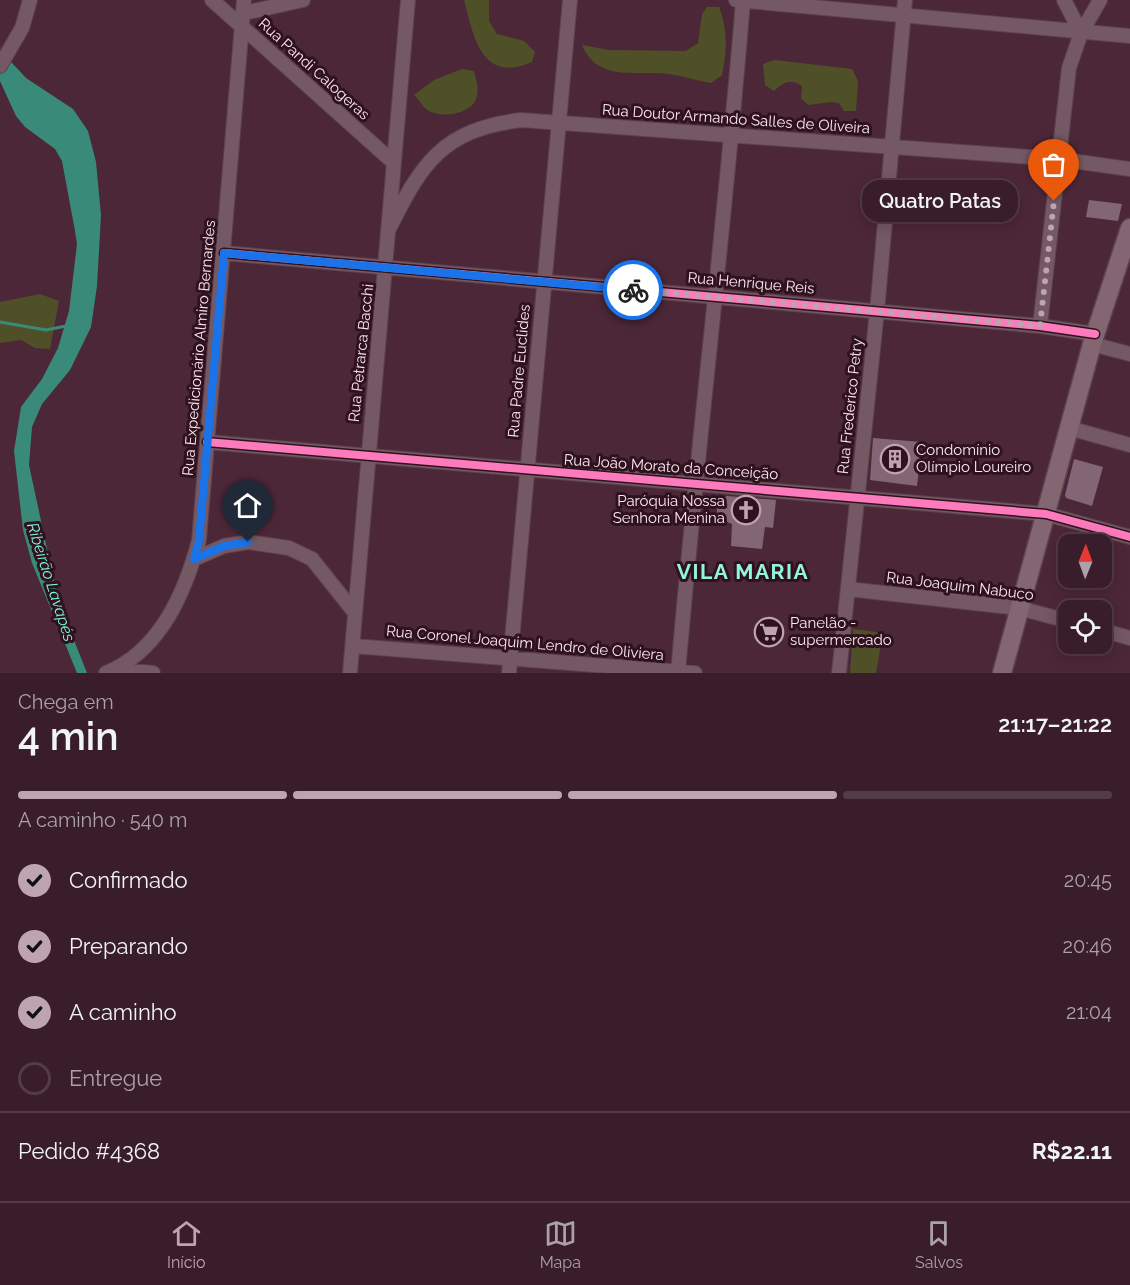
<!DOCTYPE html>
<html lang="pt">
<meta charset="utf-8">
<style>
:root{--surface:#391d2a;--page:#442a36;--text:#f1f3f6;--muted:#aba2a8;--line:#533b47;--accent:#bda4ae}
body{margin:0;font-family:Raleway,sans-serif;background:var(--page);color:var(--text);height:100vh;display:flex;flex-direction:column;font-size:22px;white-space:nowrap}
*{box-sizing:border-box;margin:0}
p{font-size:20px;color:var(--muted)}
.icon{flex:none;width:33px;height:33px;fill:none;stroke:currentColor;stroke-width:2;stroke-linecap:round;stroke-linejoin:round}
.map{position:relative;height:673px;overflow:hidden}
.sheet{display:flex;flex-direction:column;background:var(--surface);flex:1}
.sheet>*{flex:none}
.needle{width:39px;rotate:1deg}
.fabs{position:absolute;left:1058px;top:534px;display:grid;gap:12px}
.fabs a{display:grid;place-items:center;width:54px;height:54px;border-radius:12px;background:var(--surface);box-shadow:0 3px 15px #0003,0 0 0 2px var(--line);font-size:30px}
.pin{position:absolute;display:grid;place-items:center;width:51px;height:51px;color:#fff;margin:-62px -26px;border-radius:50% 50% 50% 0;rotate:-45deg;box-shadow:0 0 6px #0007}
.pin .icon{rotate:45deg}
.courier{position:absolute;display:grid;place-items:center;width:60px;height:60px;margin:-30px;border:4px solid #1a73e8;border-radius:50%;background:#fff;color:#222;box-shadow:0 2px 8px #0007}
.bubble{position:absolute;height:42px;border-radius:18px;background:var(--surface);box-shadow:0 3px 15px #0003,0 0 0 2px var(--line);font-size:20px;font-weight:600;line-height:42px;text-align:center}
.head em{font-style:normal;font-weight:600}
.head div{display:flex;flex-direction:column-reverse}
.head{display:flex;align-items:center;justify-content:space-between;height:102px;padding:0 18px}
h1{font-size:39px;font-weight:600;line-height:45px}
.bar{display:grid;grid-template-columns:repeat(4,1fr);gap:9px 6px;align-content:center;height:72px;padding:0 18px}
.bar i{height:8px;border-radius:4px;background:var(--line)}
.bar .active{background:var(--accent)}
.bar p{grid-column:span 4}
.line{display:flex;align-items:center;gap:15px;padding:0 18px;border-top:2px solid var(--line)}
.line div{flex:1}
ol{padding:0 18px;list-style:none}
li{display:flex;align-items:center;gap:18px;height:66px}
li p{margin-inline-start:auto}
li .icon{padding:6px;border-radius:50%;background:var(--accent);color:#111;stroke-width:4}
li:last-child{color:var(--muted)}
li i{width:33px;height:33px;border:3px solid var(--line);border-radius:50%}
.dock{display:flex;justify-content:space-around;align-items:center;height:84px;border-top:2px solid var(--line);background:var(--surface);font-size:16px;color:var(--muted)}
.dock a{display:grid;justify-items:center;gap:3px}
.dock .active{color:var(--accent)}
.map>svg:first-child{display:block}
.green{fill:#4f5027}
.water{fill:#3a8a7a}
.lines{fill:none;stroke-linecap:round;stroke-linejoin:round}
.stream{stroke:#3a8a7a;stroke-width:3}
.building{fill:#826676}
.minor-casing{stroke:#5b424d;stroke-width:16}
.major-casing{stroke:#5b424d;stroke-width:21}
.minor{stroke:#745864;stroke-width:14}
.major{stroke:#846673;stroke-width:18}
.cycleway-casing{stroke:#2f121e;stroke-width:11}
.cycleway{stroke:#fd7abc;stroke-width:8}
.done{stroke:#bda4ae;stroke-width:6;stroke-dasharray:0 10.8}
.route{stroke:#1a73e8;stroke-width:8}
.labels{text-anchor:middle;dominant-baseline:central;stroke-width:6;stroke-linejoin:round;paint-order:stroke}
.street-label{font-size:15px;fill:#fae8ee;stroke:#2f121e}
.poi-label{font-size:15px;fill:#fae8ee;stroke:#2f121e;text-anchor:start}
.water-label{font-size:16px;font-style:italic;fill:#7bfbdd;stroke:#2f121e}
.district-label{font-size:21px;font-weight:bold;letter-spacing:1.5px;fill:#93f5dc;stroke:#2f121e}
</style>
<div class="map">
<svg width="1130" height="673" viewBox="0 0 1130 673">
<rect width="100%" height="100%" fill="#4c2738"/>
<path class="green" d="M464,0H489V21L497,34L524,41L535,52L532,62C481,84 474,37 464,0Z
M707,7H719C728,29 727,52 722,75L711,83C697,81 684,76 669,74C637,70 598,83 582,45L609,50L686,51L698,43L702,14Z
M774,60L852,69L858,81L856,111H844L839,103L832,102L808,105L801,98L802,86C790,78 784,82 774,91L765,85L763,64Z
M462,69L474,71C476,80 480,89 476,99C470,115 439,119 426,109C422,105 418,99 414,95L434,80Z
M40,294L59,301L50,349L35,348L21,340L0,343V302Z
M853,629L883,633L876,673H850Z"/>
<path class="water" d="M0,50L26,78L73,109L88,131L96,162L101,215L97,286L91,327L70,370L42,404L32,427L29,465L58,600L87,673H77L32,563L23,530L14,451L21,407L42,379L58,348L69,311L77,244L75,231L62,161L55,149L25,127L16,116L0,81Z"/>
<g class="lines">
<path class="stream" d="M0,322L46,330L66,326"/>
</g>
<path class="building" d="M1089,200L1122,204L1118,221L1086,217Z
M873,438L922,442L917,486L870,480Z
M1074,459L1103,467L1092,506L1066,498L1065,495Z
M727,496L776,500L773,528L765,527L762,549L731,546L732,524L717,518V501Z"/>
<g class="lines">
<g class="minor-casing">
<path id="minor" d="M212,0L393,162
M736,0L1130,36
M1064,0L1081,33
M244,13L303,0
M0,66L22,28L30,0
M389,229C422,163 442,130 521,120L1058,159L1130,169
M224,253L1040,326L1095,334
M1040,326L1069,68L1081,33L1100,0
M1092,344L1130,354
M1069,428L1130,445
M207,442L1046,514L1130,537
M194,559L224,546L248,542L289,548L312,559L355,613
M848,589L1019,608L1068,621
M1101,630L1130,638
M353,646L695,673
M115,669L153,673
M106,673C160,651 185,593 199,540L244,0
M350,673L408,0
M509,673L570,0
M678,673C697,449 725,225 743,1
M839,673L877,311L905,0"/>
</g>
<g class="major-casing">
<path id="major" d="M1002,673L1092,344L1130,228"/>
</g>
<use href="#minor" class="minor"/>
<use href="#major" class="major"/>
<g class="cycleway-casing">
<path id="cycleway" d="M224,253L1040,326L1095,334
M207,442L1046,514L1130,537"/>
</g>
<use href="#cycleway" class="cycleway"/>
</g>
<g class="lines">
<path class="done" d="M633,290L1040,326L1054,201"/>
<path class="route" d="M248,542L224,546L194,559L199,540L224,253L633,290"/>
</g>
<defs>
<g id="building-ring" transform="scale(1.5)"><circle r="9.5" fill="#2f121e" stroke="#bda4ae" stroke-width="1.5"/><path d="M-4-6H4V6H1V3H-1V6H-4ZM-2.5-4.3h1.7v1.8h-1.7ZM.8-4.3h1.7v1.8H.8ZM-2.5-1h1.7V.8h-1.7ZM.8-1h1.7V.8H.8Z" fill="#bda4ae"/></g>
<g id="church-ring" transform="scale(1.5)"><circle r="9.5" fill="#2f121e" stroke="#bda4ae" stroke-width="1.5"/><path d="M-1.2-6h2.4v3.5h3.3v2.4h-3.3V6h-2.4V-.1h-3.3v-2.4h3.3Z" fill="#bda4ae"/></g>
<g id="supermarket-ring" transform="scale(1.5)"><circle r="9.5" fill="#2f121e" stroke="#bda4ae" stroke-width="1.5"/><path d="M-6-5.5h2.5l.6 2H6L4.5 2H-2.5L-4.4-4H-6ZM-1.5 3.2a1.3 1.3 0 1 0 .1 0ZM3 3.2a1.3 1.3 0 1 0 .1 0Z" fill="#bda4ae"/></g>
</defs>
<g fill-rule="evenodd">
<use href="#building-ring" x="895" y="459"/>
<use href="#church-ring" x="746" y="510"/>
<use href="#supermarket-ring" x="769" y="632"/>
</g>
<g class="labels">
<g class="street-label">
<text transform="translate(314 69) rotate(42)">Rua Pandi Calogeras</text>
<text transform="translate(736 119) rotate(4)">Rua Doutor Armando Salles de Oliveira</text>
<text transform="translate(751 283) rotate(5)">Rua Henrique Reis</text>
<text transform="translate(199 348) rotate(-85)">Rua Expedicionário Almiro Bernardes</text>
<text transform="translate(361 353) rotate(-84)">Rua Petrarca Bacchi</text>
<text transform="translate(519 371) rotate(-85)">Rua Padre Euclides</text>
<text transform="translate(850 406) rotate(-84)">Rua Frederico Petry</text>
<text transform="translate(671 467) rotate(4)">Rua João Morato da Conceição</text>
<text transform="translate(960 586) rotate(7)">Rua Joaquim Nabuco</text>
<text transform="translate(525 643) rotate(5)">Rua Coronel Joaquim Lendro de Oliviera</text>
</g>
<g class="poi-label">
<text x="916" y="450">Condomínio<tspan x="916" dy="17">Olímpio Loureiro</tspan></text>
<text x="725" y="501" text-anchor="end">Paróquia Nossa<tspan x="725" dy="17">Senhora Menina</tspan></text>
<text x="790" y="623">Panelão -<tspan x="790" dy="17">supermercado</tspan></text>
</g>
<g class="water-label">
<text transform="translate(51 582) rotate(72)">Ribeirão Lavapés</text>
</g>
<g class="district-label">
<text x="743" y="571">VILA MARIA</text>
</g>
</g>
</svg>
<div class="fabs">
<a><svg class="needle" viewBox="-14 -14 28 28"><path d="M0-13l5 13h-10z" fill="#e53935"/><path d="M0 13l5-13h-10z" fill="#aba2a8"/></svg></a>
<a><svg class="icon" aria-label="locate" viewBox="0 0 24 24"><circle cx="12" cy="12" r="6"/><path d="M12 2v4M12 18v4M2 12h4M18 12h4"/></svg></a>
</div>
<div class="pin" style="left:1054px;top:201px;background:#ea580c"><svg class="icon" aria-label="bag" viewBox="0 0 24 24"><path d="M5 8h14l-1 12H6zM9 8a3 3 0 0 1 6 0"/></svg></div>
<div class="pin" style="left:248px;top:542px;background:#1f2937"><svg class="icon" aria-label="home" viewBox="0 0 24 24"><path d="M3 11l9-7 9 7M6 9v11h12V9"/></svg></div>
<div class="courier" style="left:633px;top:290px"><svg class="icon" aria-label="bike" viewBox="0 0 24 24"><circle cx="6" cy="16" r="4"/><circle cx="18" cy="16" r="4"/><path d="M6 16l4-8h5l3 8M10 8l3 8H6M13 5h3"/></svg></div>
<div class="bubble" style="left:862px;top:180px;width:156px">Quatro Patas</div>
</div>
<section class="sheet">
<div class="head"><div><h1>4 min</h1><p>Chega em</p></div><em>21:17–21:22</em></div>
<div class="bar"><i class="active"></i><i class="active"></i><i class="active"></i><i></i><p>A caminho · 540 m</p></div>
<ol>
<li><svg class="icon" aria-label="check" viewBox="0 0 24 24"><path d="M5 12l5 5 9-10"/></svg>Confirmado<p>20:45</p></li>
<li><svg class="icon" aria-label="check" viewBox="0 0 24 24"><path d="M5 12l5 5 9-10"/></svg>Preparando<p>20:46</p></li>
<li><svg class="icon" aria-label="check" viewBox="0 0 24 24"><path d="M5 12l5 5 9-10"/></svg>A caminho<p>21:04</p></li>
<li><i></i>Entregue</li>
</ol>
<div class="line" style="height:78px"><div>Pedido #4368</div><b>R$22.11</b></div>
</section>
<nav class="dock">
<a class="active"><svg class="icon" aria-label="home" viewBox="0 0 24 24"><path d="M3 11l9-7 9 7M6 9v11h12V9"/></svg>Início</a>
<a><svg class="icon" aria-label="map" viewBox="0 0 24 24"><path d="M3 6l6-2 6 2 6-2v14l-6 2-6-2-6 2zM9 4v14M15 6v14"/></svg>Mapa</a>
<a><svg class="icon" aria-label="saved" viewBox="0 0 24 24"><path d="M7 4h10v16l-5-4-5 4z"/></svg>Salvos</a>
</nav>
